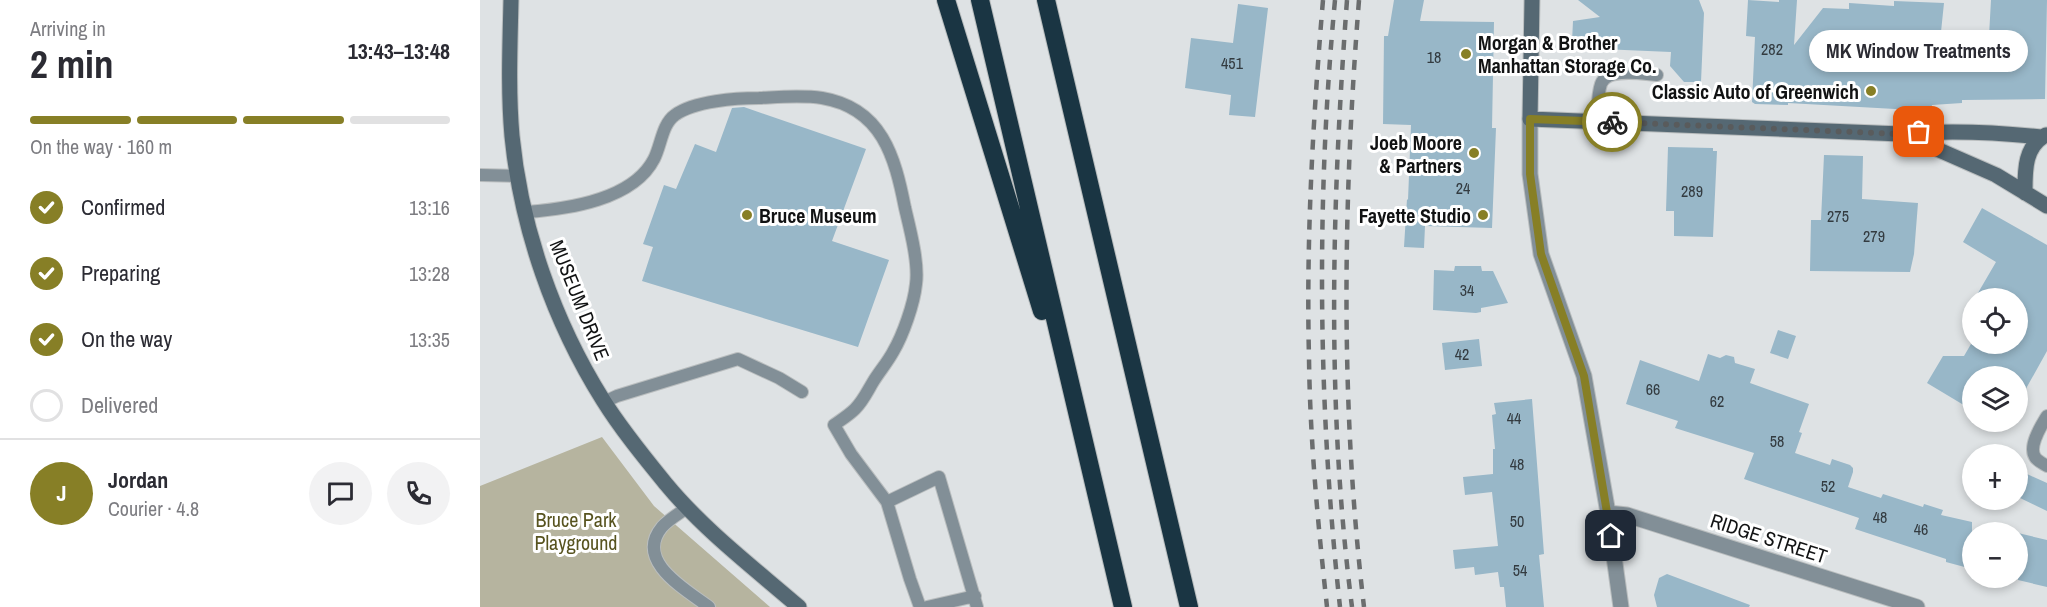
<!DOCTYPE html>
<meta charset="utf-8">
<style>
:root{--surface:#fff;--page:#f2f2f3;--text:#2b2b33;--muted:#7c7c81;--line:#e1e1e2;--accent:#877f26}
body{margin:0;font-family:"Archivo Narrow",sans-serif;background:var(--page);color:var(--text);height:100vh;display:flex;flex-direction:column;font-size:22px;white-space:nowrap}
*{box-sizing:border-box;margin:0}
p{font-size:20px;color:var(--muted)}
.icon{flex:none;width:33px;height:33px;fill:none;stroke:currentColor;stroke-width:2;stroke-linecap:round;stroke-linejoin:round}
.map{position:relative;flex:1;overflow:hidden}
.side{display:flex;flex-direction:column;background:var(--surface);width:480px}
.side>*{flex:none}
.controls{position:absolute;left:1482px;top:288px;display:grid;gap:12px}
.controls a{display:grid;place-items:center;width:66px;height:66px;border-radius:50%;background:var(--surface);box-shadow:0 3px 9px #0003;font-size:30px}
.pin{position:absolute;display:grid;place-items:center;width:51px;height:51px;color:#fff;margin:-26px;border-radius:12px;box-shadow:0 3px 9px #0006}
.courier{position:absolute;display:grid;place-items:center;width:60px;height:60px;margin:-30px;border:4px solid #877f26;border-radius:50%;background:#fff;color:#222;box-shadow:0 2px 8px #0007}
.bubble{position:absolute;height:42px;border-radius:21px;background:var(--surface);box-shadow:0 3px 9px #0003;font-size:20px;font-weight:700;line-height:42px;text-align:center}
.overview em{font-style:normal;font-weight:700}
.overview div{display:flex;flex-direction:column-reverse}
.overview{display:flex;align-items:center;justify-content:space-between;height:102px;padding:0 30px}
h1{font-size:39px;font-weight:700;line-height:45px}
.bar{display:grid;grid-template-columns:repeat(4,1fr);gap:9px 6px;align-content:center;height:72px;padding:0 30px}
.bar i{height:8px;border-radius:4px;background:var(--line)}
.bar .active{background:var(--accent)}
.bar p{grid-column:span 4}
.line{display:flex;align-items:center;gap:15px;padding:0 30px;border-top:2px solid var(--line)}
.line div{flex:1}
.round{display:grid;place-items:center;flex:none;width:63px;height:63px;border-radius:32px;background:var(--page)}
ol{padding:0 30px;list-style:none}
li{display:flex;align-items:center;gap:18px;height:66px}
li p{margin-inline-start:auto}
li .icon{padding:6px;border-radius:50%;background:var(--accent);color:#fff;stroke-width:4}
li:last-child{color:var(--muted)}
li i{width:33px;height:33px;border:3px solid var(--line);border-radius:50%}
main{display:flex;flex:1;min-height:0}
.map>svg:first-child{display:block}
.green{fill:#b6b49f}
.building{fill:#98b7c8}
.lines{fill:none;stroke-linecap:round;stroke-linejoin:round}
.service-casing{stroke:#b9bdbe;stroke-width:14}
.minor-casing{stroke:#b9bdbe;stroke-width:17}
.secondary-casing{stroke:#b9bdbe;stroke-width:17}
.motorway-casing{stroke:#b9bdbe;stroke-width:20}
.service{stroke:#828f97;stroke-width:12}
.minor{stroke:#828f97;stroke-width:15}
.secondary{stroke:#556873;stroke-width:15}
.motorway{stroke:#1a3543;stroke-width:18}
.rail{stroke:#6b6d6e;stroke-width:4.5;stroke-dasharray:10 10;stroke-linecap:butt}
.done{stroke:#595b5c;stroke-width:6;stroke-dasharray:0 10.8}
.route{stroke:#877f26;stroke-width:8}
.poi-dot{fill:#877f26;stroke:#fff;stroke-width:2}
.labels{text-anchor:middle;dominant-baseline:central;stroke-width:6;stroke-linejoin:round;paint-order:stroke}
.number-label{font-size:16px;fill:#333b40}
.poi-label{font-size:20px;font-weight:bold;fill:#111213;stroke:#fff;text-anchor:end}
.street-label{font-size:20px;fill:#111213;stroke:#fff}
.park-label{font-size:20px;fill:#57531f;stroke:#fff}
</style>
<main>
<section class="side">
<div class="overview"><div><h1>2 min</h1><p>Arriving in</p></div><em>13:43–13:48</em></div>
<div class="bar"><i class="active"></i><i class="active"></i><i class="active"></i><i></i><p>On the way · 160 m</p></div>
<ol>
<li><svg class="icon" aria-label="check" viewBox="0 0 24 24"><path d="M5 12l5 5 9-10"/></svg>Confirmed<p>13:16</p></li>
<li><svg class="icon" aria-label="check" viewBox="0 0 24 24"><path d="M5 12l5 5 9-10"/></svg>Preparing<p>13:28</p></li>
<li><svg class="icon" aria-label="check" viewBox="0 0 24 24"><path d="M5 12l5 5 9-10"/></svg>On the way<p>13:35</p></li>
<li><i></i>Delivered</li>
</ol>
<div class="line" style="height:108px"><b class="round" style="background:var(--accent);color:#fff">J</b><div><b>Jordan</b><p>Courier · 4.8</p></div><a class="round"><svg class="icon" aria-label="chat" viewBox="0 0 24 24"><path d="M4 5h16v11H9l-5 4z"/></svg></a><a class="round"><svg class="icon" aria-label="phone" viewBox="0 0 24 24"><path d="M5 4h4l2 5-3 2q2 4 5 5l2-3 5 2v4C11 20 4 13 5 4z"/></svg></a></div>
</section>
<div class="map">
<svg width="1567" height="607" viewBox="0 0 1567 607">
<rect width="100%" height="100%" fill="#dee2e4"/>
<path class="green" d="M122,437L174,506L290,607H0V486Z"/>
<path class="building" d="M914,0H944L940,21L1014,22L1012,128H1016L1012,228L945,226L944,248L924,247L927,199L928,200L931,125L903,124L904,36H908Z
M1098,0H1219L1224,13L1221,82H1204L1190,66L1191,52L1098,48L1092,42L1093,21L1120,17Z
M1268,0L1299,2V0H1317L1314,45L1343,8L1369,9V3L1414,6V1L1464,3L1459,51L1508,54L1511,0H1567L1565,99L1482,100V103L1452,105L1451,111L1308,103V105L1275,104L1272,102L1275,37L1266,36Z
M758,4L788,8L775,117L749,115L751,95L705,88L711,38L753,43Z
M264,107L386,149L352,241L409,260L378,347L162,281L173,247L163,244L184,185L196,189L215,144L236,152L252,108Z
M1188,147L1233,148V151H1237L1233,237L1194,236V211H1186Z
M1344,155L1383,156L1382,199L1438,203L1434,254L1430,272L1330,271L1331,220H1341Z
M1502,208L1567,245V351L1538,403V376H1492V410L1447,383L1463,356H1484L1491,344H1538V298H1495L1516,262L1483,242Z
M975,266H1001L1002,271H1013L1028,303L1001,308V312L996,313L953,310L954,270L974,271Z
M1298,330L1316,336L1308,359L1290,353Z
M999,339L1002,366L965,370L962,343Z
M1228,354L1240,358L1246,355L1254,357L1255,363L1275,369L1270,383L1329,404L1319,432L1322,433L1315,453L1350,465L1352,459L1370,465L1373,468V472L1368,487L1401,498L1403,494L1443,507L1444,504L1463,510L1461,515L1492,522V569L1466,562V559L1375,529L1379,518L1264,479L1274,453L1195,428L1198,421L1146,404L1160,360L1219,381Z
M1052,399L1064,554L1059,555L1064,607H1026L1024,587H1020L1018,572L995,575L994,567L975,569L973,550L1018,546L1012,492L985,495L983,477L1013,474V449H1015L1012,415L1016,414L1014,403Z
M1547,474L1567,483V511L1538,497Z
M1538,533L1567,540V587L1538,580Z
M1187,574L1270,605L1269,607H1177L1174,595L1179,578Z"/>
<g class="lines">
<g class="service-casing">
<path id="service" d="M1117,122C1118,110 1117,95 1121,84C1127,67 1163,74 1177,75
M0,175L38,176
M46,212C88,209 153,200 174,159C181,146 182,124 195,115C214,101 257,98 279,98C300,97 321,95 342,98C402,108 415,157 425,208C430,229 439,263 436,284C434,304 423,335 413,352C407,363 399,372 393,382C387,392 383,401 375,409C369,415 361,420 354,425L371,454L407,502L430,579L440,607
M124,402L137,396L258,359L299,378L322,392
M1567,416C1561,426 1548,446 1555,457C1557,461 1564,464 1567,466
M407,502L459,477L497,607
M208,507C200,513 189,519 182,527C154,561 205,589 229,607
M447,607L495,596"/>
</g>
<g class="minor-casing">
<path id="minor" d="M1050,119V174L1061,254L1104,376L1128,513L1141,607
M1128,513L1147,515L1437,607"/>
</g>
<g class="secondary-casing">
<path id="secondary" d="M31,0C30,45 28,91 32,136C41,228 74,322 123,400C141,429 164,457 186,484C224,530 274,568 319,607
M1052,0L1050,119L1421,134C1468,130 1515,132 1561,137
M1427,136L1516,175L1567,206
M1545,193C1545,172 1544,146 1566,135"/>
</g>
<g class="motorway-casing">
<path id="motorway" d="M466,0L562,311
M500,0L643,607
M566,0L709,607"/>
</g>
<use href="#service" class="service"/>
<use href="#minor" class="minor"/>
<use href="#secondary" class="secondary"/>
<use href="#motorway" class="motorway"/>
<path class="rail" d="M843,0C833,119 826,239 829,358C830,441 838,524 847,607
M855,0C836,201 838,406 860,607
M867,0C852,202 846,405 872,607
M879,0C863,202 860,405 884,607"/>
</g>
<g class="lines">
<path class="done" d="M1132,122L1421,134L1439,132"/>
<path class="route" d="M1131,536L1104,376L1061,254L1050,174V119L1132,122"/>
</g>
<g class="poi-dot">
<circle cx="986" cy="54" r="6"/>
<circle cx="1391" cy="91" r="6"/>
<circle cx="994" cy="153" r="6"/>
<circle cx="267" cy="215" r="6"/>
<circle cx="1003" cy="215" r="6"/>
</g>
<g class="labels">
<g class="number-label">
<text x="1292" y="49">282</text>
<text x="954" y="57">18</text>
<text x="752" y="63">451</text>
<text x="983" y="188">24</text>
<text x="1212" y="191">289</text>
<text x="1358" y="216">275</text>
<text x="1394" y="236">279</text>
<text x="987" y="290">34</text>
<text x="982" y="354">42</text>
<text x="1173" y="389">66</text>
<text x="1237" y="401">62</text>
<text x="1034" y="418">44</text>
<text x="1297" y="441">58</text>
<text x="1037" y="464">48</text>
<text x="1348" y="486">52</text>
<text x="1400" y="517">48</text>
<text x="1037" y="521">50</text>
<text x="1441" y="529">46</text>
<text x="1040" y="570">54</text>
</g>
<g class="poi-label">
<text x="998" y="42" text-anchor="start">Morgan &amp; Brother<tspan x="998" dy="23">Manhattan Storage Co.</tspan></text>
<text x="1379" y="91">Classic Auto of Greenwich</text>
<text x="982" y="142">Joeb Moore<tspan x="982" dy="23">&amp; Partners</tspan></text>
<text x="279" y="215" text-anchor="start">Bruce Museum</text>
<text x="991" y="215">Fayette Studio</text>
</g>
<g class="street-label">
<text transform="translate(100 300) rotate(68)">MUSEUM DRIVE</text>
<text transform="translate(1289 538) rotate(18)">RIDGE STREET</text>
</g>
<g class="park-label">
<text x="96" y="519">Bruce Park<tspan x="96" dy="23">Playground</tspan></text>
</g>
</g>
</svg>
<div class="controls">
<a><svg class="icon" aria-label="locate" viewBox="0 0 24 24"><circle cx="12" cy="12" r="6"/><path d="M12 2v4M12 18v4M2 12h4M18 12h4"/></svg></a>
<a><svg class="icon" aria-label="layers" viewBox="0 0 24 24"><path d="M12 4l9 5-9 5-9-5zM3 14l9 5 9-5"/></svg></a>
<a>+</a>
<a>−</a>
</div>
<div class="pin" style="left:1439px;top:132px;background:#ea580c"><svg class="icon" aria-label="bag" viewBox="0 0 24 24"><path d="M5 8h14l-1 12H6zM9 8a3 3 0 0 1 6 0"/></svg></div>
<div class="pin" style="left:1131px;top:536px;background:#1f2937"><svg class="icon" aria-label="home" viewBox="0 0 24 24"><path d="M3 11l9-7 9 7M6 9v11h12V9"/></svg></div>
<div class="courier" style="left:1132px;top:122px"><svg class="icon" aria-label="bike" viewBox="0 0 24 24"><circle cx="6" cy="16" r="4"/><circle cx="18" cy="16" r="4"/><path d="M6 16l4-8h5l3 8M10 8l3 8H6M13 5h3"/></svg></div>
<div class="bubble" style="left:1329px;top:30px;width:219px">MK Window Treatments</div>
</div>
</main>
